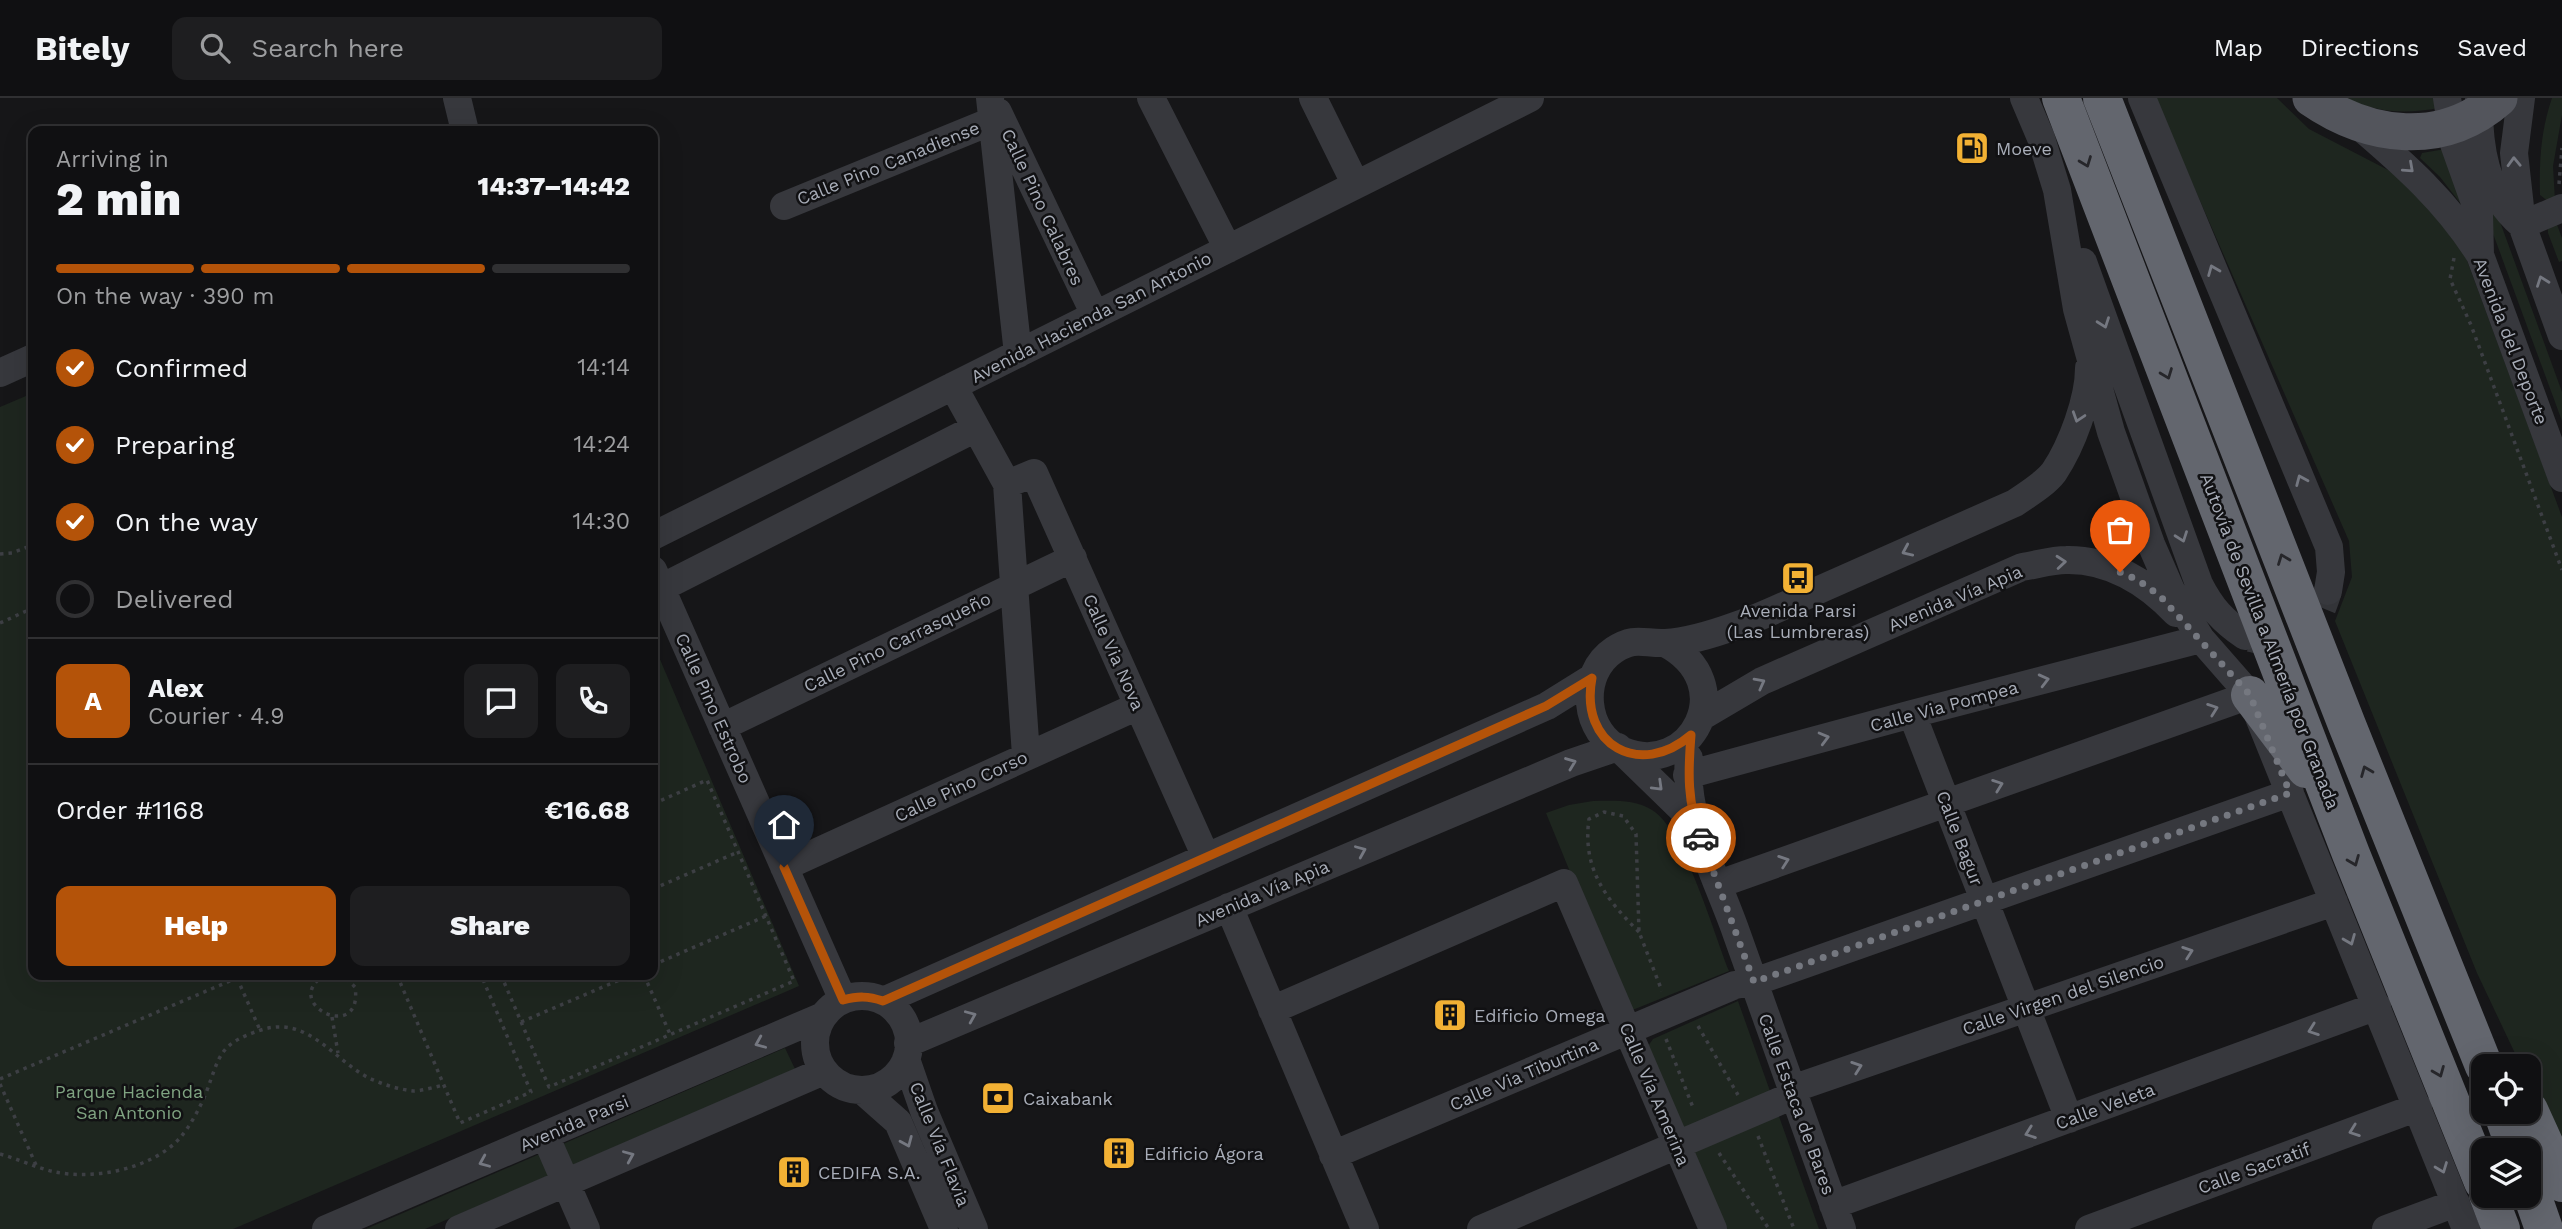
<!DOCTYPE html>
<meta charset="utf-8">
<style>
:root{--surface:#101012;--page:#1e1e20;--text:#f1f3f6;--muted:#9c9d9f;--line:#303032;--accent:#b45309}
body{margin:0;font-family:"Work Sans",sans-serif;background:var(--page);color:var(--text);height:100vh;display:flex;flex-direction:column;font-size:26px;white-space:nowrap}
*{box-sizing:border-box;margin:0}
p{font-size:23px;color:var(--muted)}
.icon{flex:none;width:38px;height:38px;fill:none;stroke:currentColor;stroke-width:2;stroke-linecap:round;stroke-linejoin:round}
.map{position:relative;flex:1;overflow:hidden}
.sheet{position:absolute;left:28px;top:28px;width:630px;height:854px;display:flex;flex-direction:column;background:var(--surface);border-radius:14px;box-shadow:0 7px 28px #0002,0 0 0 2px var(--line)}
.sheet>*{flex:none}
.controls{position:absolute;left:2471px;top:956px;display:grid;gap:14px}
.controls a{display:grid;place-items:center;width:70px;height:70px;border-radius:14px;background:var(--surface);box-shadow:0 7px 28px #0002,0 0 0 2px var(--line);font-size:35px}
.pin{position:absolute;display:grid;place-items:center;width:60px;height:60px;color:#fff;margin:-72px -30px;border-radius:50% 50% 50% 0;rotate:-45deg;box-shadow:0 0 7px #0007}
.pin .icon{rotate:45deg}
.courier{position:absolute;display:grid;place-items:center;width:70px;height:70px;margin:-35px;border:5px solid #b45309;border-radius:50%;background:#fff;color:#222;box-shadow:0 2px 9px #0007}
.overview em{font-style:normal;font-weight:800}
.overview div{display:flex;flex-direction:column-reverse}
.overview{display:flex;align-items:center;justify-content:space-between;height:119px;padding:0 28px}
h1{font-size:46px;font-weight:800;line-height:52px}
.bar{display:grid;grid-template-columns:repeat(4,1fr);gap:10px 7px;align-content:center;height:84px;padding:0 28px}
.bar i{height:9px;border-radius:5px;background:var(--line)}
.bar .on{background:var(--accent)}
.bar p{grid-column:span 4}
.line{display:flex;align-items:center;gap:18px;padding:0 28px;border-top:2px solid var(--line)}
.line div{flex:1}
.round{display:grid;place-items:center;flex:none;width:74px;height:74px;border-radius:14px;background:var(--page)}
ol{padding:0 28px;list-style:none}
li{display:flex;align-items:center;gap:21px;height:77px}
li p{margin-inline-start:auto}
li .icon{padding:7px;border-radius:50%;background:var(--accent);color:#fff;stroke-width:4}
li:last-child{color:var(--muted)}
li i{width:38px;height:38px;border:4px solid var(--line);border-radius:50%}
.button{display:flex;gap:14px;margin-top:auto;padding:14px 28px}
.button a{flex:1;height:80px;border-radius:14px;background:var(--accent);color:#fff;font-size:28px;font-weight:800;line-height:80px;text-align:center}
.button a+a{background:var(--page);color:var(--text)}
header{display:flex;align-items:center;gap:42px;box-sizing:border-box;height:98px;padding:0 35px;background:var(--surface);border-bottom:2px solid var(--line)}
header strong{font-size:33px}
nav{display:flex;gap:38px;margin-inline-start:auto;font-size:24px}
.search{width:490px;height:63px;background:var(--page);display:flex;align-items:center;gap:18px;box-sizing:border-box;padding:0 24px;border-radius:14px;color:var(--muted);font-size:26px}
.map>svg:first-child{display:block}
.green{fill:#1e261f}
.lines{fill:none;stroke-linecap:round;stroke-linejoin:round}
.minor-tunnel{stroke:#333438;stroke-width:28;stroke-dasharray:28 14;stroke-linecap:butt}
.path{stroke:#3d3f44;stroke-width:3.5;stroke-dasharray:3.5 5;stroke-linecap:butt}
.minor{stroke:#37383d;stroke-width:28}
.major{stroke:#53555c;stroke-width:37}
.highway{stroke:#63666e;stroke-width:38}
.oneway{stroke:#26262a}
.oneway2{stroke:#757881}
.done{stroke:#757880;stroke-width:7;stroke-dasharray:0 12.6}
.route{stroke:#b45309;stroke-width:9}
.labels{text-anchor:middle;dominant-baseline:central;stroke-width:5;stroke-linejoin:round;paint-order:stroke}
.poi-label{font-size:18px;fill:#a8adb8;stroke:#111113;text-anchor:start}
.street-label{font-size:18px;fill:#a8adb8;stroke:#111113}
.park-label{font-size:18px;fill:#7fa381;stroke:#111113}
</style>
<header>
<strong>Bitely</strong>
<div class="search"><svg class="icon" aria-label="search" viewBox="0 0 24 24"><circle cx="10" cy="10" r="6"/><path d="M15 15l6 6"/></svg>Search here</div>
<nav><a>Map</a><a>Directions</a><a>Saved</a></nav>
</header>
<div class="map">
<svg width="2562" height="1131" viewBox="0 0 2562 1131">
<rect width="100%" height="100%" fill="#161618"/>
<path class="green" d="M2155,0H2277L2309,31L2388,72L2419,96L2465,157L2562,419V1054L2529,984V968H2521L2477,875L2335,523L2352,479L2349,443Z
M2346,0H2441L2439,10C2406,16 2377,15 2346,0Z
M2552,0H2562V17L2553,68L2555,103L2549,104L2540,97C2539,63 2541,32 2552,0Z
M2445,51L2461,106L2440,79L2420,60L2422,55Z
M2463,54L2483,77L2562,294V323Z
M2556,124L2562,140V163L2559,164L2548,135V130Z
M33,295V877H653V545L799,888L233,1131H0V309Z
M1593,703C1613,703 1634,701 1652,712C1684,731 1714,836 1729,873L1635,911H1626L1546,715L1569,707Z
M1738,903L1819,1131H1723L1646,951L1653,941Z
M785,950L795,971L425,1131H366Z"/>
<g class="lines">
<path class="minor-tunnel" d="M2251,540C2271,546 2305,538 2317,520C2322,512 2325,502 2328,493"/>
<path class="path" d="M2559,86L2562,50
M2454,160L2450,181L2471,227L2562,472
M0,456L12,455L33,447
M0,525L33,510
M653,791L738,754
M1639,834C1606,801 1582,771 1589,721L1604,714L1623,718L1636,736L1639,834L1662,893
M653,867L766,818
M325,877C278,905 364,947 355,889L343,877
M397,877L460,1025L531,994L481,877
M501,877L549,989L794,883L707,682L653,706
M644,877L670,936
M237,880L260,932
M332,919L338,955
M521,924L631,877
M1698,928L1738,997
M1666,941L1694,1012
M0,981L244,877
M0,986L36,1067
M1758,1038L1794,1131
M1719,1055L1769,1131
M0,1056C18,1061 37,1070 55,1074C94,1082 151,1071 179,1041C189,1030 200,1010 206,995C220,958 218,946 261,932C307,917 332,960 367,979C381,986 397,991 413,993C422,993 434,989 444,987"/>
<path class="minor" d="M457,0L465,33
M990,0L1018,256
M1151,0L1228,151
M1313,0L1356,87
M2024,0L2041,40L2057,92L2077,211L2111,334L2151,446L2171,492L2201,541L2250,597L2466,1131
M2142,0L2329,449L2331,474L2328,493
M2447,0L2454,46L2479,116L2480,157
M2479,0C2478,47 2484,95 2522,127
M2521,0L2514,55L2522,127L2562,238
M998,14L1095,217
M2357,26C2404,66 2447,104 2480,157L2562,380
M784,108L992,23
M2522,127L2562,110
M2083,164L2199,486C2211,510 2223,523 2245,538
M0,275L33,260
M953,288L1007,386L1026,657
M1007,386L1034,375L1206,759
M653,438L1530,0
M653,472L843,902
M661,490L976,330
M1665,545C1743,586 1690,681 1623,653C1583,636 1578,576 1614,552C1635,538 1644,546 1665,545C1688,544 1716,535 1738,527C1769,516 1800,500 1830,487C1892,460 1953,432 2015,405C2028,396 2045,386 2054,374C2072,347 2089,301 2089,270
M1912,616L2069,1021
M1701,619L1762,583L2022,469C2036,467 2052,462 2066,462C2109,461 2147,484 2176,515
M722,629L1073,460
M1621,652L1695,724
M1689,660C1683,718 1717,780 1736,834C1772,933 1806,1032 1842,1131
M1687,677L1912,616L2201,541
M784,769L1138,608
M1719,786L2250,597
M1229,809L1365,1131
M815 945a47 47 0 1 1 94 0a47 47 0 1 1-94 0Z
M883,903L1547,608L1592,580
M1272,912L1564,785L1713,1131
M908,945L1571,665L1618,649
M906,961L924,1013L974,1131
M1792,991L2334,804
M863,993L898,1024L944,1131
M545,1037L586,1131
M1333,1057L1735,887L1754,884L2290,695
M1833,1107L2377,908
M326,1131L823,918
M459,1131L824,973
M1481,1131L1794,997
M2089,1131L2418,1009
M2386,1131L2456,1105"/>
<path class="major" d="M2311,0C2369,40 2442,50 2499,0"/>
<path class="highway" d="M2061,0L2351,756L2483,1084
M2102,0L2347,627L2484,968
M2250,597L2306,671
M2529,1012L2562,1085
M2502,1013L2516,1052
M2529,1088L2544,1131
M2488,1097L2501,1131"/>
</g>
<defs><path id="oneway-chevron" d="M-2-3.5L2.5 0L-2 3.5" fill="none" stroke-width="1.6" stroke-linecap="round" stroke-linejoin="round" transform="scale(1.75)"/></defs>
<g class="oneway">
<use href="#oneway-chevron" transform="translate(2086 64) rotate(69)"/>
<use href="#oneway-chevron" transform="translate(2167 276) rotate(69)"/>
<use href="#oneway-chevron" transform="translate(2283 461) rotate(-111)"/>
<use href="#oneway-chevron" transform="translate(2366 673) rotate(-112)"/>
<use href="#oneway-chevron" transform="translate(2354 763) rotate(68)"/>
<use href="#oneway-chevron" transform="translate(2439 974) rotate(68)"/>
</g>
<g class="oneway2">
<use href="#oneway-chevron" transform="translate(2514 64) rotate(-92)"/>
<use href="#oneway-chevron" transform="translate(2409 70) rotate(42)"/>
<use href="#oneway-chevron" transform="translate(2213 172) rotate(-112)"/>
<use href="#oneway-chevron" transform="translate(2542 183) rotate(-110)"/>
<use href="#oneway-chevron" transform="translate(2104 225) rotate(70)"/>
<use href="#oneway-chevron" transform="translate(2078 319) rotate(108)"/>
<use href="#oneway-chevron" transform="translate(2301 382) rotate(-113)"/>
<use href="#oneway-chevron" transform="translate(2182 439) rotate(70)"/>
<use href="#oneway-chevron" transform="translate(1907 453) rotate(156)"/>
<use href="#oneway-chevron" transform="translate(2061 464) rotate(-5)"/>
<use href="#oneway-chevron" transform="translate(2044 582) rotate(-14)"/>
<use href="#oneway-chevron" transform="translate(1760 585) rotate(-28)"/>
<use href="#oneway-chevron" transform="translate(2213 611) rotate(-20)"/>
<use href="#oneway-chevron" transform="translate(1824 640) rotate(-15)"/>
<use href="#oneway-chevron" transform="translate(1571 665) rotate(-21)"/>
<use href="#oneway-chevron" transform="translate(1998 687) rotate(-20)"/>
<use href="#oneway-chevron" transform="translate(1658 688) rotate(44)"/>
<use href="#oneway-chevron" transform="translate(1361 753) rotate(-23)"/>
<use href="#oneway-chevron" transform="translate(1784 763) rotate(-19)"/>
<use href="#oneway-chevron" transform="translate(2350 842) rotate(68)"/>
<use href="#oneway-chevron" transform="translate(2188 854) rotate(-19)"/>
<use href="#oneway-chevron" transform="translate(971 918) rotate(-23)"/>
<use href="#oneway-chevron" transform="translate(2313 932) rotate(160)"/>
<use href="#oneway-chevron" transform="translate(760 945) rotate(157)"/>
<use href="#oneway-chevron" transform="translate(1857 969) rotate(-19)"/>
<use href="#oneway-chevron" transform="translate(2354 1033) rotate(160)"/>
<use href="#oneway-chevron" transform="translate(2030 1035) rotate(160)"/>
<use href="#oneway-chevron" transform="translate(907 1044) rotate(67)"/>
<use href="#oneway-chevron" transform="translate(629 1058) rotate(-23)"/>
<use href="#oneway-chevron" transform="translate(484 1064) rotate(157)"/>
<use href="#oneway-chevron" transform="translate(2442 1070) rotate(69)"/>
</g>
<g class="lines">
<path class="done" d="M1701,740L1754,884L2290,695L2250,597L2160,498L2138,482L2120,474"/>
<path class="route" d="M784,769L843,902C858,898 868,898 883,903L1546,608L1592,580C1579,647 1640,681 1691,637C1688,674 1687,705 1701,740"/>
</g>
<defs>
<g id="fuel-square" transform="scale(1.75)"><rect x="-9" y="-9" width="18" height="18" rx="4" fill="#f2b134" stroke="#111113"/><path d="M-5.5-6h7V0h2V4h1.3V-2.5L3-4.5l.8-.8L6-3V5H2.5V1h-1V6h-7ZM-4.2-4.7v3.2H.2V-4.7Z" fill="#111"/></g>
<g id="bus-square" transform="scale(1.75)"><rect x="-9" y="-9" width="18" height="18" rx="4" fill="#f2b134" stroke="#111113"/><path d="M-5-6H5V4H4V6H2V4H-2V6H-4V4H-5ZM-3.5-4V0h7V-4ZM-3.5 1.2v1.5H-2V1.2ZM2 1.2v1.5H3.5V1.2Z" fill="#111"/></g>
<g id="building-square" transform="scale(1.75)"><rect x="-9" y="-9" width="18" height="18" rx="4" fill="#f2b134" stroke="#111113"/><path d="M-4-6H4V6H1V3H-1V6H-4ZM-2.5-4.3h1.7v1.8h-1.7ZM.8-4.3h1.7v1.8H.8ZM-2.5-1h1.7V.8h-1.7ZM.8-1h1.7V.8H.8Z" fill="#111"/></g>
<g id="bank-square" transform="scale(1.75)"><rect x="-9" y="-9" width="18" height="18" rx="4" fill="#f2b134" stroke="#111113"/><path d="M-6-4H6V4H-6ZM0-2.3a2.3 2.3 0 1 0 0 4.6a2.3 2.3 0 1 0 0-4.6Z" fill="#111"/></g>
</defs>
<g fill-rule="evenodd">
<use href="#fuel-square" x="1972" y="50"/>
<use href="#bus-square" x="1798" y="480"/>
<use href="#building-square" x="1450" y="917"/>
<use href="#bank-square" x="998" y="1000"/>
<use href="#building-square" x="1119" y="1055"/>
<use href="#building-square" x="794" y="1074"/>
</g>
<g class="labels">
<g class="poi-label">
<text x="1996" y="50">Moeve</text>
<text x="1798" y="512" text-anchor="middle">Avenida Parsi<tspan x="1798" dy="21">(Las Lumbreras)</tspan></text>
<text x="1474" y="917">Edificio Omega</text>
<text x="1023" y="1000">Caixabank</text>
<text x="1144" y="1055">Edificio Ágora</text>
<text x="818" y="1074">CEDIFA S.A.</text>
</g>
<g class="street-label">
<text transform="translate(888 65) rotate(-22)">Calle Pino Canadiense</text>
<text transform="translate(1043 109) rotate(65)">Calle Pino Calabres</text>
<text transform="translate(1091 219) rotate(-27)">Avenida Hacienda San Antonio</text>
<text transform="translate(2511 243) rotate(69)">Avenida del Deporte</text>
<text transform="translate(1955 500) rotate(-23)">Avenida Vía Apia</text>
<text transform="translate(2270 543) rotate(69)">Autovía de Sevilla a Almería por Granada</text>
<text transform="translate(897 544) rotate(-26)">Calle Pino Carrasqueño</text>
<text transform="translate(1114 554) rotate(66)">Calle Via Nova</text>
<text transform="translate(1944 608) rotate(-15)">Calle Via Pompea</text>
<text transform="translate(714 610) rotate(66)">Calle Pino Estrobo</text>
<text transform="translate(961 688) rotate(-25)">Calle Pino Corso</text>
<text transform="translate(1960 740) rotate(69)">Calle Bagur</text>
<text transform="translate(1262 795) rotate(-23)">Avenida Vía Apia</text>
<text transform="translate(2063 897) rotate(-19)">Calle Virgen del Silencio</text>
<text transform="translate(1524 976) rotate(-23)">Calle Via Tiburtina</text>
<text transform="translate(1655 996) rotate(67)">Calle Vía Amerina</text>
<text transform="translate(1797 1006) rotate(70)">Calle Estaca de Bares</text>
<text transform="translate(2105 1008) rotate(-20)">Calle Veleta</text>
<text transform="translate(574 1025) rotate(-23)">Avenida Parsi</text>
<text transform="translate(940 1046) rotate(68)">Calle Vía Flavia</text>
<text transform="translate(2254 1070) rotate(-20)">Calle Sacratif</text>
</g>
<g class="park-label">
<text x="129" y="993">Parque Hacienda<tspan x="129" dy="21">San Antonio</tspan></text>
</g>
</g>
</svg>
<div class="controls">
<a><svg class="icon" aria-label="locate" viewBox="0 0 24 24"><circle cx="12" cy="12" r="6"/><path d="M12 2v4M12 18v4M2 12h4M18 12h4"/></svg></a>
<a><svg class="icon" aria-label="layers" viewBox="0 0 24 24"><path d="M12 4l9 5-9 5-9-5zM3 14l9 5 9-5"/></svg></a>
</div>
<div class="pin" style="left:2120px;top:474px;background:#ea580c"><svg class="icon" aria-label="bag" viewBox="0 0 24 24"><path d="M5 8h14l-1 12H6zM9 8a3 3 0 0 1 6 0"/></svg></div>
<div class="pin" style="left:784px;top:769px;background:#1f2937"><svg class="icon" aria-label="home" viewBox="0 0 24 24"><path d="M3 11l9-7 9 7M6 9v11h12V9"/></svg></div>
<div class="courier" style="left:1701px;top:740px"><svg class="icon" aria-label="car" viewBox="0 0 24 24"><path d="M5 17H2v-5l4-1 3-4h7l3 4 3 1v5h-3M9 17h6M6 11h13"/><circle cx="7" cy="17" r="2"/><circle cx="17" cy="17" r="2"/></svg></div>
<section class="sheet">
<div class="overview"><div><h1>2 min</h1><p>Arriving in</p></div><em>14:37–14:42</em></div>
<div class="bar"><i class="on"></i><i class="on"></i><i class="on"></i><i></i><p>On the way · 390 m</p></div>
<ol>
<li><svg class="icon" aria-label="check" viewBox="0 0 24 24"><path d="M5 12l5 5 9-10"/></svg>Confirmed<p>14:14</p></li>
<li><svg class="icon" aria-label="check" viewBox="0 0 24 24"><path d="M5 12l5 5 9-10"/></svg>Preparing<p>14:24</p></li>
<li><svg class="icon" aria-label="check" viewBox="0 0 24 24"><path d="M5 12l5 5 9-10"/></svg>On the way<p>14:30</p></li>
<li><i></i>Delivered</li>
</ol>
<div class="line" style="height:126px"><b class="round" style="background:var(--accent);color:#fff">A</b><div><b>Alex</b><p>Courier · 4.9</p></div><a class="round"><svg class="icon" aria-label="chat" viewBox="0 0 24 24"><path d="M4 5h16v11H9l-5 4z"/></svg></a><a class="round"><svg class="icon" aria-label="phone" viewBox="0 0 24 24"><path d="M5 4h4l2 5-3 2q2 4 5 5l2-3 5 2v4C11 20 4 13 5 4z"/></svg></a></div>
<div class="line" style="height:91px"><div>Order #1168</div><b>€16.68</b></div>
<div class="button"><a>Help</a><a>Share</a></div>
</section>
</div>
